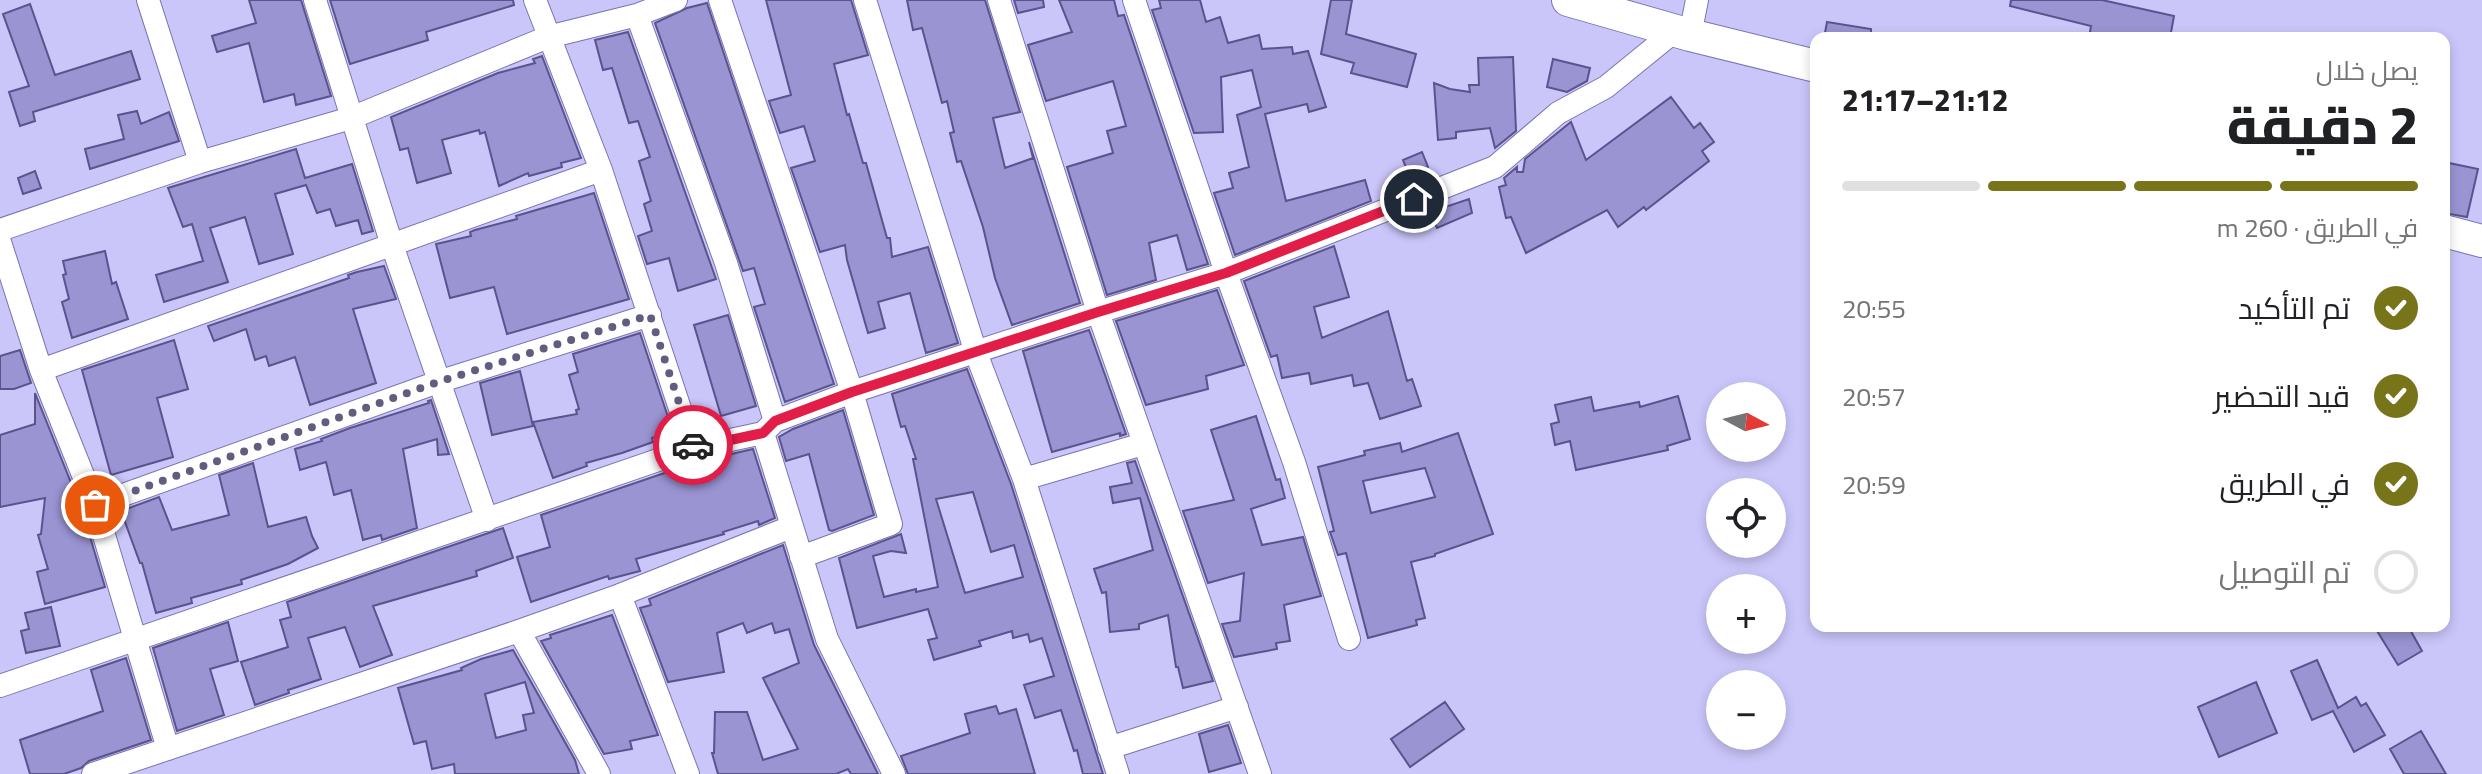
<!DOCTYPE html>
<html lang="ar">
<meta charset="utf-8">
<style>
:root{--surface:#fff;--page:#f6f6f6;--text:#202124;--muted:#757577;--line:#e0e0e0;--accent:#777419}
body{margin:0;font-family:Georgia,Cairo,serif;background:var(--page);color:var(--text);direction:rtl;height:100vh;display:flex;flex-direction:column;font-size:30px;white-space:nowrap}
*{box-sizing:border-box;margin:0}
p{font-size:26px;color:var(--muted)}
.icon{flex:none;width:44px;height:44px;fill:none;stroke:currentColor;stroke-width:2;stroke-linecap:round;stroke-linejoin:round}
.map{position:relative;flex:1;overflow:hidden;direction:ltr}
.details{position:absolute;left:1810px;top:32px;width:640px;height:600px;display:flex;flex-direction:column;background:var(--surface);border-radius:16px;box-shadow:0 4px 12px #0003;direction:rtl}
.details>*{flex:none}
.needle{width:52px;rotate:97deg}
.tools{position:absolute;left:1706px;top:382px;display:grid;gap:16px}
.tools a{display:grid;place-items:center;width:80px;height:80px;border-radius:50%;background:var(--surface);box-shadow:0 4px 12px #0003;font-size:40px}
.pin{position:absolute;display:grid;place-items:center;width:68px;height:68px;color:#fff;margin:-34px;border:4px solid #fff;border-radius:50%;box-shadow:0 2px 8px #0007}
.courier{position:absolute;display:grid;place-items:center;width:80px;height:80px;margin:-40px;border:6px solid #e11d48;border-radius:50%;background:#fff;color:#222;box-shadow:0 2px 10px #0007}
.overview em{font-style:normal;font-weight:800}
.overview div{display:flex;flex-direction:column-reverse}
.overview{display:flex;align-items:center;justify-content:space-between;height:136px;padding:0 32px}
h1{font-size:52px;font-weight:800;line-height:60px}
.bar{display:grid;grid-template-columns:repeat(4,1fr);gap:12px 8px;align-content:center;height:96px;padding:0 32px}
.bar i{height:10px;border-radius:6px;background:var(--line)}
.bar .selected{background:var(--accent)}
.bar p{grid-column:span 4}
ol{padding:0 32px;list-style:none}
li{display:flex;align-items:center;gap:24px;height:88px}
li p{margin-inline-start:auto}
li .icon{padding:8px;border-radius:50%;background:var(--accent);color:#fff;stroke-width:4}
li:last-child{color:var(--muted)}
li i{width:44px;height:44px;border:4px solid var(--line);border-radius:50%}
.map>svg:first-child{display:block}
.building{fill:#9a94d3;stroke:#5a538c;stroke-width:2;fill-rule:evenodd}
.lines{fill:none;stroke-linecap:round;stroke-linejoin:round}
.street-casing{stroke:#7a74b0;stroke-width:24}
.secondary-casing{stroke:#7a74b0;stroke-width:34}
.street{stroke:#fff;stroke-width:22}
.secondary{stroke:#fff;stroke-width:32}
.done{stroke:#605d7f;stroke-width:8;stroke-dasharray:0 14.4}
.route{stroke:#e11d48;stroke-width:10}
</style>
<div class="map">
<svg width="2482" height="774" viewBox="0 0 2482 774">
<rect width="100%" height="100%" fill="#cac6fa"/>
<path class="building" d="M249,0H301L331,96L296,105L294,94L264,102L249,43L217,52L212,36L256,23Z
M330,0H513L514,5L426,32L428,40L350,64Z
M766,0H851L868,55L834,64L847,115L849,114L863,163H866L887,238H890L892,257L928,247L958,343L926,353L910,293L878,302L885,328L868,333L847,260L845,245L820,252L791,168L815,161L804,126L780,133L769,101L791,95Z
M907,0H985L1020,112L993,118L1005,168L1033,158L1029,142L1080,303L1012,325L995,278L983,227L961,161L957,162L950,133L954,132L947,101L942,103L922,28L913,30Z
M1014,0H1043L1044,7L1018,13Z
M1059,0H1114L1118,16L1124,15L1208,264L1187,270L1177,235L1149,243L1156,280L1107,295L1067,167L1113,153L1107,131L1126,126L1113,81L1046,101L1028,45L1072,32Z
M1159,0H1200L1206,22L1220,17L1228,43L1259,35L1262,49L1292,47L1293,54L1308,51L1326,107L1309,112L1307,104L1265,114L1286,201L1365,180L1371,201L1235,255L1214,193L1233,188L1229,173L1249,167L1237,115L1261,107L1252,70L1221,77L1223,132L1194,133L1152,10L1161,8Z
M1331,0H1352L1346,34L1416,54L1407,87L1351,73L1354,63L1321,54Z
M2011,0H2102L2174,16L2170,38H2089L2091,26L2010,6Z
M707,3L834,384L785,402L754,307L765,304L754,268L743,271L655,23L687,8Z
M30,4L55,75L131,51L140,79L33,112L35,121L20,126L9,92L29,86L3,14Z
M1827,22L1871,29V38H1824Z
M628,32L716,279L678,291L669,258L647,264L638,236L652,231L644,204L651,201L639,161L650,157L638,121L629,123L612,68L603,70L595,40Z
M542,56L581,158L561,163L562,167L529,176L528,173L499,186L485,132L480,134L479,130L442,140L451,173L417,183L408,148L400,150L391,117L498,73L535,63L533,59Z
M1513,57L1516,131L1495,148L1490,128L1456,132V138L1438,140L1434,83L1450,89L1470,92L1469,85H1479L1478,58Z
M1553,59L1590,68L1587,81L1567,92L1547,87Z
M1671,97L1694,128L1700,123L1714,142L1702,151L1709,161L1646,210L1644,207L1618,227L1607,210L1526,253L1511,217L1506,218L1499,187L1506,185L1504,178L1517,167V172H1523L1525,159L1571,122L1586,160Z
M137,111L141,124L169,112L179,141L90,169L85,149L124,139L118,115Z
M296,149L305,178L352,164L373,231L362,234L358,220L336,226L330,209L317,213L306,185L275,194L293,254L259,264L245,217L210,228L228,282L164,302L156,275L203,261L192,224L183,227L168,188Z
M1422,152L1428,167L1409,175L1403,160Z
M2449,163L2478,169L2467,217L2444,213V186Z
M35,171L41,188L23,194L18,178Z
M594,193L629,299L507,334L494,287L450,298L436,244L471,236L470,232L475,230L517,219L516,216Z
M1469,199L1472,213L1437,228L1430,212Z
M1334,246L1349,297L1314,307L1322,338L1388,311L1407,381L1412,379L1421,406L1380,419L1368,383L1354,386L1352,375L1311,384L1309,373L1282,378L1277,355L1271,357L1244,281Z
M105,251L112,284L116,282L128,319L72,338L62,302L69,299L63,275L66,274L63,261Z
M384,266L396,299L353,309L376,383L310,405L295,357L269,366L266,356L255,360L246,329L214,341L208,326L349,278L348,275L357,272Z
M1217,290L1244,365L1206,376L1208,389L1146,405L1116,321Z
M728,315L756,406L721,416L694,325Z
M1089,330L1126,434L1120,436V433L1052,452L1023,351Z
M640,333L673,432L652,438L653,442L622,453L586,463L587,466L553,478L533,422L577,414L576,410L579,409L569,375L578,372L573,354Z
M174,340L188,389L157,398L173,457L111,475L82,370Z
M20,350L31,383L14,389H0V356Z
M967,369L1011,484L1103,774H1083L1077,750L1074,751L1061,710L1035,718L1024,685L1054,676L1042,638L1030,642L1028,634L1013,638L1012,631L979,641L981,646L934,660L928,640L937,638L928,609L857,628L839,558L901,534L906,553L891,551L873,556L884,597L916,589V592L938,587L913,459H916L905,426L901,427L892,394ZM973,492L991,552L1014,545L1023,577L965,593L936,499Z
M520,371L533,426L492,435L480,383Z
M35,393L82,510L105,587L45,604L37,572L48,569L38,535L41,534L45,498L0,507V435L35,424Z
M1678,396L1690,439L1667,446L1668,450L1576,470L1570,441L1555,445L1551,424L1559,422L1555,405L1591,397L1594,411L1639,402L1640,407Z
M431,400L449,454L438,455L437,439L403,449L417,528L382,540L381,535L363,540L351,490L334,495L326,462L300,470L295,449L322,441L321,439L350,428L429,403L428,401Z
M843,410L874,515L832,531L829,530L809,454L786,461L779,437L793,429Z
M1256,416L1276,480L1280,479L1285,498L1251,509L1262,545L1303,537L1321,596L1284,605L1290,641L1276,643L1277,649L1234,657L1222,624L1240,621L1244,573L1208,583L1183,511L1234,500L1211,430Z
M1458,433L1493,534L1435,554V556L1411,562L1425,618L1416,620L1417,625L1368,638L1346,553L1338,555L1330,532L1334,531L1318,467L1365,455L1364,451L1400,443L1402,452ZM1425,468L1435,497L1371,513L1363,481Z
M753,449L775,518L759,525L758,521L723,532L724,534L636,559L640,571L609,579L608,576L531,602L517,557L550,547L541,515L697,462Z
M1135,461L1213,681L1183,688L1178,667H1176L1168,615L1139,624V629L1110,632L1106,592L1102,593L1094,569L1153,550L1140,498L1113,503L1110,487L1132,483L1127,463Z
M253,463L268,527L306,517L312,536L318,548L288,564L241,580L242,584L191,598L192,603L156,613L142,563H140L121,511L159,497L172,530L229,515L219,475Z
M503,528L513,558L476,571L477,576L373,606L392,655L360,667L345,627L308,638L321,679L288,690L289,693L255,705L241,662L288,647L280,620L291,617L287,602Z
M783,545L814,645L878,774H851L848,769L836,774H718L712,753H714L715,712H747L763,760L798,749L763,678L799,663L789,629L775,633L772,623L747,633L743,623L717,633L724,672L668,682L640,608L651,605L649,599Z
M51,607L60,646L26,653L21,631L29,629L25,613Z
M612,615L658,735L630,741L632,749L604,754L541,641L551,638L550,635Z
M228,622L238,661L210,669L224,715L177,731L153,648Z
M2374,626H2408L2422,651L2398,665Z
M513,650L575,760L579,774H455L454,764L432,769L426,741L414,744L398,688L462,670L461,668L481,659ZM525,682L534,713L523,715L526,730L496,738L485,694Z
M126,658L151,740L89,761L81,768L64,774H30L20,740L103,711L91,670Z
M2317,660L2338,708L2356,697L2361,706L2366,703L2385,735L2354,752L2333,711L2312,720L2291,671Z
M2256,682L2277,733L2219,757L2198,707Z
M1445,702L1464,729L1410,767L1391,739Z
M996,706L999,714L1016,709L1035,774H908L901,756L970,733L965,714Z
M1228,725L1241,763L1209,772L1199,734Z
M2421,731L2446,774H2404L2390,749Z"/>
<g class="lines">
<g class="street-casing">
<path id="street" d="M148,0L200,162
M315,0L392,245L487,520
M535,0L601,170L693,448
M720,0L852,392L891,524L801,557
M865,0L976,353L1024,479L1118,774
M999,0L1098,312L1260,774
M1134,0L1226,273L1294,462L1349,639
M637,15L726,263L775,421
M1690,35L1697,0
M0,230L200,162L351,118L548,37L637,15L676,0
M0,242L41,370L95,505L168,749
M41,370L601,170
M763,433L827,639L894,774
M1024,479L1143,444
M95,505L438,382L650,315
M620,595L688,774
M519,631L599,774
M0,686L693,448L763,433L775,421L852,392L1098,312L1226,273L1495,167L1558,113L1606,87L1676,30
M1109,748L1237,707
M93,774L519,631L620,595L791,527"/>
</g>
<g class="secondary-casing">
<path id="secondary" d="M1568,0L1690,35L1816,66
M2444,231L2482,241"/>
</g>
<use href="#street" class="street"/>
<use href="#secondary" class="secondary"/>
</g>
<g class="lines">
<path class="done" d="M95,505L438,382L650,315L693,445"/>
<path class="route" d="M693,445V448L763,433L775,421L852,392L1098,312L1226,273L1414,199"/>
</g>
</svg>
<div class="tools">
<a><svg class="needle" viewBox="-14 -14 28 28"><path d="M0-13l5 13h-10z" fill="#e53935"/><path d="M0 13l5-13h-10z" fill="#757577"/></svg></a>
<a><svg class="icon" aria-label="locate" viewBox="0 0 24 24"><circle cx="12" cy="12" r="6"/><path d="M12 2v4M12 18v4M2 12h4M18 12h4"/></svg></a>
<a>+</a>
<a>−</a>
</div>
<div class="pin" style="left:95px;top:505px;background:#ea580c"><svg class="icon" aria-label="bag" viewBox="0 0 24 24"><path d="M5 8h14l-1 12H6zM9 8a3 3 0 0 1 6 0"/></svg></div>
<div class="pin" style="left:1414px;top:199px;background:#1f2937"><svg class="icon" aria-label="home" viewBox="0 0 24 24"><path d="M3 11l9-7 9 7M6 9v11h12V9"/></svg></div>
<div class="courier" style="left:693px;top:445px"><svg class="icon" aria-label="car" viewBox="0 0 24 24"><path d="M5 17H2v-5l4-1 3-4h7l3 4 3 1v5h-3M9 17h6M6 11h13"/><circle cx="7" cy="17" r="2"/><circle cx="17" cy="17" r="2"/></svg></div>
<section class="details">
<div class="overview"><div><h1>2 دقيقة</h1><p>يصل خلال</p></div><em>21:12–21:17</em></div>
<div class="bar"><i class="selected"></i><i class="selected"></i><i class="selected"></i><i></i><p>في الطريق · 260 m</p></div>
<ol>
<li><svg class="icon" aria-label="check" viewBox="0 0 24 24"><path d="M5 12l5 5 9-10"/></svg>تم التأكيد<p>20:55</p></li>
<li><svg class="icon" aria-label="check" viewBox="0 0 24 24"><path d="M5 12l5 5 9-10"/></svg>قيد التحضير<p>20:57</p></li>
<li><svg class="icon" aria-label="check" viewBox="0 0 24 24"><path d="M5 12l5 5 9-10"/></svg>في الطريق<p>20:59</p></li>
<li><i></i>تم التوصيل</li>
</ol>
</section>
</div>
